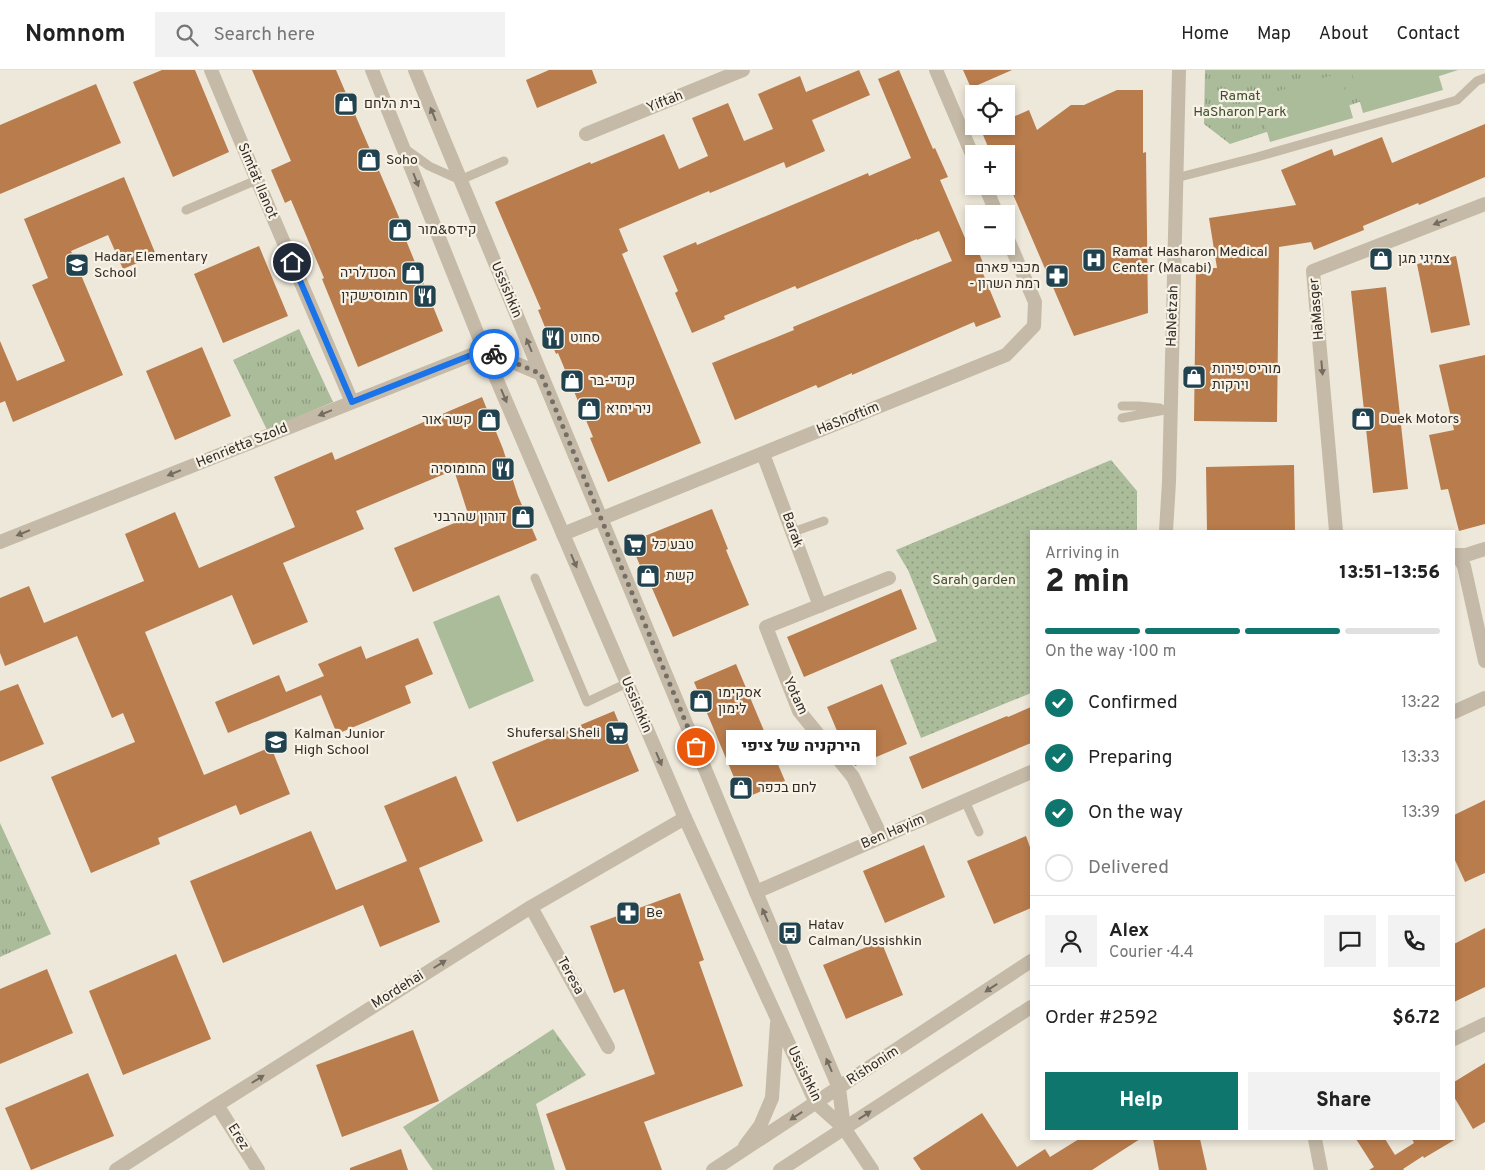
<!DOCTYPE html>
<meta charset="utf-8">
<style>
:root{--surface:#fff;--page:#f2f2f2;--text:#222;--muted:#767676;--line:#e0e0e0;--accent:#0f766e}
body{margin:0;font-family:Overpass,Heebo,sans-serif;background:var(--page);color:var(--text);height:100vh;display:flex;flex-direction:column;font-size:19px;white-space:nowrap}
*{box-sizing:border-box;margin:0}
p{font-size:16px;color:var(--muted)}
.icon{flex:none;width:28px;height:28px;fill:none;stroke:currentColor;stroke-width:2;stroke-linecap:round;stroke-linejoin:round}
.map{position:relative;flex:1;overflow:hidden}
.side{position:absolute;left:1030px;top:460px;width:425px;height:610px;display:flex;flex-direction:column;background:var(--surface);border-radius:0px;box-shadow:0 2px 8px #0003}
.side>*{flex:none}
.buttons{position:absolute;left:965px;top:15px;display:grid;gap:10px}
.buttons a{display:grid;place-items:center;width:50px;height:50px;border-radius:0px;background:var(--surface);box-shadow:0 2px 8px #0003;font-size:25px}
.pin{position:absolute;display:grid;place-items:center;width:42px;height:42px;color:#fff;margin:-21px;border:2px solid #fff;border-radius:50%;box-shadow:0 1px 5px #0007}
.courier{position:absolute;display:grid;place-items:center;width:50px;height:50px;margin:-25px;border:4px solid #1a73e8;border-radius:50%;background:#fff;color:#222;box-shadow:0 1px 6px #0007}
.bubble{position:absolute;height:35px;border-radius:0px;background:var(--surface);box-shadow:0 2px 8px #0003;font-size:16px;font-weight:800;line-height:35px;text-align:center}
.head em{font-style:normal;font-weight:800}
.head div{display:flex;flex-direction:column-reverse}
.head{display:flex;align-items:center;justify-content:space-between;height:85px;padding:0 15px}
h1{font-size:32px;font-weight:800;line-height:38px}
.bar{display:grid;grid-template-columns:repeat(4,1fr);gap:8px 5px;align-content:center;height:60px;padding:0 15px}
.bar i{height:6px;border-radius:4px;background:var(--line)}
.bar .on{background:var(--accent)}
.bar p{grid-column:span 4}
.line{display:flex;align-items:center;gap:12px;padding:0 15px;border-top:1px solid var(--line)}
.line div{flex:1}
.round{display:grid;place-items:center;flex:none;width:52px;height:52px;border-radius:0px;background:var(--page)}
ol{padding:0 15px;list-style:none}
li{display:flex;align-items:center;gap:15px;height:55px}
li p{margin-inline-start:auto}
li .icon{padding:5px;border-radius:50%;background:var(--accent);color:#fff;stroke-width:4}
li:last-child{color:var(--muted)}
li i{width:28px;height:28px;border:2px solid var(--line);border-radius:50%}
.action{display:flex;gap:10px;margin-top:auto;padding:10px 15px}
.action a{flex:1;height:58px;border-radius:0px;background:var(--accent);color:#fff;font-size:20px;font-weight:800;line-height:58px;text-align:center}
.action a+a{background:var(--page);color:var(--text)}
header{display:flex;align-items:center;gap:30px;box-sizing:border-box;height:70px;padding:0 25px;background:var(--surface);border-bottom:1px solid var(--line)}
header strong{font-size:24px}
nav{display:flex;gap:28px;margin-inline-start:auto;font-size:18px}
.search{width:350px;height:45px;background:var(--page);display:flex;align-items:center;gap:12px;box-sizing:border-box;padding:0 18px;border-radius:0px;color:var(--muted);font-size:19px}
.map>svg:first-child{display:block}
.grass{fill:url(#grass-dots)}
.park{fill:url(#park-tufts)}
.pitch{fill:#abbc9b}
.building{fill:#b97c4c}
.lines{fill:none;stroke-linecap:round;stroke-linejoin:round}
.service{stroke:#c5baa7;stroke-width:9}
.minor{stroke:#c5baa7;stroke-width:14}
.tertiary{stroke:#c5baa7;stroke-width:14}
.oneway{fill:#746c61}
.done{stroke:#746e66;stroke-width:5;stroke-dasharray:0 9}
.route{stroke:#1a73e8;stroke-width:6}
.labels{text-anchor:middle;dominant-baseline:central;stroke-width:4.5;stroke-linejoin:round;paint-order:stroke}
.park-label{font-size:14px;fill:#3c4e2d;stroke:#f7f2e5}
.street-label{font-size:14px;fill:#322c27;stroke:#f7f2e5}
.poi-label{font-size:14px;fill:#322c27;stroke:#f7f2e5;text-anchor:start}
</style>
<header>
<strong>Nomnom</strong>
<div class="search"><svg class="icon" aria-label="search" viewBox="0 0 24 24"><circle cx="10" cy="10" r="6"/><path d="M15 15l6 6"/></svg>Search here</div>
<nav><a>Home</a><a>Map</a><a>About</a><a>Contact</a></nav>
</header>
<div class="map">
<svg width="1485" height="1100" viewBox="0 0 1485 1100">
<defs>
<pattern id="grass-dots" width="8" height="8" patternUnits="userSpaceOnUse" patternTransform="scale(1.25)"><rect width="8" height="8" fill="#abbc9b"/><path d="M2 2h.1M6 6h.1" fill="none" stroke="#8c997e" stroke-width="1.8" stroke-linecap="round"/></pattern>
<pattern id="park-tufts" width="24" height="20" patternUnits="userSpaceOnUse" patternTransform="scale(1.25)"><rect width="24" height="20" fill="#abbc9b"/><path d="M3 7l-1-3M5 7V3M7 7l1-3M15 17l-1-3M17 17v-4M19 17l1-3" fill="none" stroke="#8c997e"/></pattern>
</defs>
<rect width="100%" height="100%" fill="#eee8da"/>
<path class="grass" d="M1111,390L1137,421V461H1031V623L921,668L890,590L937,571L908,500L896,480Z"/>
<path class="park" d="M1205,0H1458L1230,74L1204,54Z
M299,259L333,332L267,360L233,290Z
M0,753L51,864L0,887Z
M553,959L586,1005L536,1034L555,1100H433L403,1057Z"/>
<path class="pitch" d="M1351,0H1437L1443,20L1363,43Z
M1340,3L1353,48L1270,72L1257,27Z
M499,525L534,611L469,639L433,552Z"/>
<path class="building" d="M162,0H195L229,82L173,107L133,12Z
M252,0H336L401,152L399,153L443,261L358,297L322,209L324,208L291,130L285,133L271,100L291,91Z
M549,0H592L597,13L537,38L526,10Z
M859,0L870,25L812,50L825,81L786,98L784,92L710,123L709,121L619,159L628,181L622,184L701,373L608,412L590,368L593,367L558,283L556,284L538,240L541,239L495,132L590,92L591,94L664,64L679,99L708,86L692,48L728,33L744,71L773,59L758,24L800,6L806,22Z
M899,0L933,79L935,78L948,107L940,110L968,175L974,172V176H976L986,200L982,201L1001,247L976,257L974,252L852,305V303L818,318L816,315L735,350L712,293L794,260L793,257L952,191L939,161L917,170V169L797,219L795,216L724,246L725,249L692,263L675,223L678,221L663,186L696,172L697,175L868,103L869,106L911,88L878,9Z
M963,0H1012L971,18Z
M96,14L121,73L0,124V55Z
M1117,20H1143V83L1146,82L1148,243L1074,266L1006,108V84H991L981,60L991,56H1006V50L1029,40L1037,60L1071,35H1084Z
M1485,54V107L1419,135L1418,133L1363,156L1364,160L1314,180L1311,172L1279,177L1277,352L1194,351L1196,198H1217L1209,148L1296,135L1281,100L1332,79L1334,86L1382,67L1392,93Z
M124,107L156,185L123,199L108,165L71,181L123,305L13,352L5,331L0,333V271L17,311L65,291L32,215L48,208L24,149Z
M259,176L288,246L223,273L194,204Z
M1456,186L1470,255L1431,263L1417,194Z
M1386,217L1408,419L1373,423L1351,221Z
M202,277L231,346L175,370L146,301Z
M1485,285V454L1459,461L1448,419L1441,420L1429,365L1454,360L1439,295Z
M482,327L503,379L518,426L537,470L413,522L394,478L469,447L454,400L356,441L364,459L283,493L308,552L253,575L232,525L145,562L204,705L271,677L290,724L240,745L236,735L158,768L160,774L91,803L51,707L135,672L123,643L112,648L77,566L5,596L0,583V528L29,516L44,553L144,511L125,464L175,442L199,498L295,457L274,407L332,382L335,390Z
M1294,395L1295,461H1207L1206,397Z
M712,439L728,479L726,480L749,535L673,567L649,511L647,512L630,472Z
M901,519L917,559L804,607L787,567Z
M418,568L433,604L405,616L411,633L337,664L321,625L228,663L215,632L279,605L286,622L324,606L318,594L361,576L366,589Z
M736,594L785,711L743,729L694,612Z
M18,614L44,674L0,692V621Z
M882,614L907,674L855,696L848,687L827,637Z
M1031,637V673L922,719L909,687L1007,646L1008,647Z
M614,641L639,701L517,752L492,692Z
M456,706L483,771L419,798L440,852L380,877L363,835L223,893L190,811L311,761L336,820L407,791L384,736Z
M1485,730V803L1465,812L1454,788V745Z
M1026,766L1031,780V838L994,854L967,791Z
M924,775L945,827L885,853L863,801Z
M680,823L704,890L699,892L743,1016L644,1052L662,1100H566L546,1044L655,1004L624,919L614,923L590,856Z
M1485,858V917L1454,932V874Z
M881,871L903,925L846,949L823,895Z
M176,884L211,969L123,1005L89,921Z
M47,899L73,963L0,994V919Z
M413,960L439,1031L342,1067L316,995Z
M1485,993V1052L1473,1059L1454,1027V1012Z
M88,1003L114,1066L31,1100L5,1038Z
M982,1043L1017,1097L1045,1079L1050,1087L1079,1069H1140L1092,1100H921L913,1088Z
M1153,1069H1200L1207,1100H1159Z
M1356,1069H1385L1395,1085L1414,1073L1412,1069H1456L1424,1088L1423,1086L1403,1099L1404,1100H1369L1374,1097Z
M401,1079L408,1100H350V1098Z"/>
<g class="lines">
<path class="service" d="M404,78L429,96L460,110L504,91
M1176,108L1257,87L1457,30L1477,11L1485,8
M186,140L257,110
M1122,336H1139L1160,338
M1122,348L1170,339
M793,462L824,451
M535,508L587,632L627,613
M965,731L979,762"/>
<path class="minor" d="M211,0L257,110L352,332
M936,0L974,89
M586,64L743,0
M985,116L997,144
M763,384L820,536
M1166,461L1169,412L1179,0
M1336,461L1313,201L1485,134
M563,464L1006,285L1034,256L1035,232L1006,165
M0,472L484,280
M1454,485H1466L1485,479
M1458,486L1464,496L1485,591
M881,766L853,707L799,641L766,557L889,508
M756,822L1031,702
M531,837L608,977
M1454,969L1485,954
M217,1035L258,1100
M844,1058L872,1100
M116,1100L217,1035L531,837L685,748"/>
<path class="tertiary" d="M372,0L484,280L685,748L816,1033L844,1058
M415,0L756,822L839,1018L844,1058
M484,280L541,304
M1454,642L1485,628
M1315,1069L1321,1100
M745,1076L760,1056L772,1028L777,953
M713,1100L1031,891
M780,1100L1031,937"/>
</g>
<defs><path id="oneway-solid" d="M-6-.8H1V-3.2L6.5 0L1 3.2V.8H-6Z" transform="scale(1.25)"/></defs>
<g class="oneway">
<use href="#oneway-solid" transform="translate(433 44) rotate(-112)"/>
<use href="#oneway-solid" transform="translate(416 110) rotate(69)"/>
<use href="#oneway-solid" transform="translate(1440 152) rotate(159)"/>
<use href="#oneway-solid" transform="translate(529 275) rotate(-112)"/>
<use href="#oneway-solid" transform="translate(1322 298) rotate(85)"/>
<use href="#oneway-solid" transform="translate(504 326) rotate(67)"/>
<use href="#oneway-solid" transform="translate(325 343) rotate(158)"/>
<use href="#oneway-solid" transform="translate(174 403) rotate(158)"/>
<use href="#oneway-solid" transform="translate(23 463) rotate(158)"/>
<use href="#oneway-solid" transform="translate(574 491) rotate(67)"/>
<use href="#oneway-solid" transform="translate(659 689) rotate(67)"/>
<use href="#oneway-solid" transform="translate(765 845) rotate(-113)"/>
<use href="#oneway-solid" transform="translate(440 894) rotate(-32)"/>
<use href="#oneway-solid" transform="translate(991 918) rotate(147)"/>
<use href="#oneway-solid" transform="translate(829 995) rotate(-113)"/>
<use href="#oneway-solid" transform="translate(258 1009) rotate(-32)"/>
<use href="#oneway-solid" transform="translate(865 1045) rotate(-33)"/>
<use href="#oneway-solid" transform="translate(796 1046) rotate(147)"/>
</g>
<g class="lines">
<path class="done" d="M494,284L541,304L696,677"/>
<path class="route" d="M292,192L352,332L484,280L494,284"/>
</g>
<defs>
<g id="shop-square" transform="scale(1.25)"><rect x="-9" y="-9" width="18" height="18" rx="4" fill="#21434f" stroke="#f7f2e5"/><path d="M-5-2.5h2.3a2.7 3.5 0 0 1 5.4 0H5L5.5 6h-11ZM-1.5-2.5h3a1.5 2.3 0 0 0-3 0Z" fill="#fff"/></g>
<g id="hospital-square" transform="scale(1.25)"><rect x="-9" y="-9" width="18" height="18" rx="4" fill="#21434f" stroke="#f7f2e5"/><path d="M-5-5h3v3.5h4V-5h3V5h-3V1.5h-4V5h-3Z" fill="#fff"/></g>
<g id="school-square" transform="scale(1.25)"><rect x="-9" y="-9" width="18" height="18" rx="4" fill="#21434f" stroke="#f7f2e5"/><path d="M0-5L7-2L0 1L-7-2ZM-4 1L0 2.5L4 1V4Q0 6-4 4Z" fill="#fff"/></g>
<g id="pharmacy-square" transform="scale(1.25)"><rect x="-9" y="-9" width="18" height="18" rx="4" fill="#21434f" stroke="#f7f2e5"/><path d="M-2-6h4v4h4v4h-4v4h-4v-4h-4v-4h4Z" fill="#fff"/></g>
<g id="restaurant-square" transform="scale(1.25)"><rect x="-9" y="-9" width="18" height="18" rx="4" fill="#21434f" stroke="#f7f2e5"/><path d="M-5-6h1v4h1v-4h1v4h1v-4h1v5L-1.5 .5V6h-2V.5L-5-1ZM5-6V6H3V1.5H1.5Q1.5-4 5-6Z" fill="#fff"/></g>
<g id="supermarket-square" transform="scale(1.25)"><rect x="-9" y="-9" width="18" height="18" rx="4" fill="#21434f" stroke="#f7f2e5"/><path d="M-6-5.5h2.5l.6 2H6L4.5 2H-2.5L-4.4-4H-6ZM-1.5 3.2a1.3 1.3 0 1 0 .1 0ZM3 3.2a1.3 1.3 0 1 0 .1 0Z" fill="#fff"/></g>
<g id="bus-square" transform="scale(1.25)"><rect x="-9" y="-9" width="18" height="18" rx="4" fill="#21434f" stroke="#f7f2e5"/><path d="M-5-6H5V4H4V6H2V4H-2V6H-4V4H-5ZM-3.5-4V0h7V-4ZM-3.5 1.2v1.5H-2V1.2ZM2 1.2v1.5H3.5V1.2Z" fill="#fff"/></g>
</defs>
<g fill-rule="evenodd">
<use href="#shop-square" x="346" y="34"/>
<use href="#shop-square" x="369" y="90"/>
<use href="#shop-square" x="400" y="160"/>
<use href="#shop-square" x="1381" y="189"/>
<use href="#hospital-square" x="1094" y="190"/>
<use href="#school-square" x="77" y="195"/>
<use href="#shop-square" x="413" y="203"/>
<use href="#pharmacy-square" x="1057" y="206"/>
<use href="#restaurant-square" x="425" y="226"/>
<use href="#restaurant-square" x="553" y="268"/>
<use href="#shop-square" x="1194" y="307"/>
<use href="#shop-square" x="572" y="311"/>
<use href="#shop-square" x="589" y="339"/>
<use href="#shop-square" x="1363" y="349"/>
<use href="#shop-square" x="489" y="350"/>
<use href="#restaurant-square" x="503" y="399"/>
<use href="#shop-square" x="523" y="447"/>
<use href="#supermarket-square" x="635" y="475"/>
<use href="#shop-square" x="648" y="506"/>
<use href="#shop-square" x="701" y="631"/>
<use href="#supermarket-square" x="617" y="663"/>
<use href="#school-square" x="276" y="672"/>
<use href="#shop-square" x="741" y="718"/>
<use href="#pharmacy-square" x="628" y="843"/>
<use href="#bus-square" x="790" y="863"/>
</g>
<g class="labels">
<g class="park-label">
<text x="1240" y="26">Ramat<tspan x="1240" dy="16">HaSharon Park</tspan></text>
<text x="974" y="510">Sarah garden</text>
</g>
<g class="street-label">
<text transform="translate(665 32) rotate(-22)">Yiftah</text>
<text transform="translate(257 111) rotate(67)">Simtat Ilanot</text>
<text transform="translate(506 220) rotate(67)">Ussishkin</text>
<text transform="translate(1317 239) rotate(-95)">HaMasger</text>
<text transform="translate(1173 246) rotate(-88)">HaNetzah</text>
<text transform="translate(848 349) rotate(-22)">HaShoftim</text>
<text transform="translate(242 376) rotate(-22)">Henrietta Szold</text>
<text transform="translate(792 460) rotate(70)">Barak</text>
<text transform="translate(795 626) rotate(65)">Yotam</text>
<text transform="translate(636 635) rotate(67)">Ussishkin</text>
<text transform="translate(893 762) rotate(-23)">Ben Hayim</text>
<text transform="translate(570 906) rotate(61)">Teresa</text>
<text transform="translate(398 920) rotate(-32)">Mordehai</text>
<text transform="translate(873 996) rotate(-33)">Rishonim</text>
<text transform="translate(804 1004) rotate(64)">Ussishkin</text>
<text transform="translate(238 1067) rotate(58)">Erez</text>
</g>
<g class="poi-label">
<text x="364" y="34">בית הלחם</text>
<text x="386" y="90">Soho</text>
<text x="418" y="160">קידס&amp;מור</text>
<text x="1112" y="182">Ramat Hasharon Medical<tspan x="1112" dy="16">Center (Macabi)</tspan></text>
<text x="94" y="187">Hadar Elementary<tspan x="94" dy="16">School</tspan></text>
<text x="1398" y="189">צמיגי מגן</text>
<text x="1040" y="198" text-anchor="end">מכבי פארם<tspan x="1040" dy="16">- רמת השרון</tspan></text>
<text x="396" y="203" text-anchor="end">הסנדלריה</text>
<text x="408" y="226" text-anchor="end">חומוסישקין</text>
<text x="570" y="268">סחוט</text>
<text x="1212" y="299">מוריס פירות<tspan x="1212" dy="16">וירקות</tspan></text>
<text x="590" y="311">קנדי-בר</text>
<text x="606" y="339">ניר יחיא</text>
<text x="1380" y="349">Duek Motors</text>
<text x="472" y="350" text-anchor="end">קשר אור</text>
<text x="486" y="399" text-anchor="end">החומוסיה</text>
<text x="506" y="447" text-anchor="end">דורון שהרבני</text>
<text x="652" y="475">טבע כל</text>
<text x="666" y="506">קשת</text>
<text x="718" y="623">אסקימו<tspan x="718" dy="16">לימון</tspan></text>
<text x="600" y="663" text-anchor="end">Shufersal Sheli</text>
<text x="294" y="664">Kalman Junior<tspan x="294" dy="16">High School</tspan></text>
<text x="758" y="718">לחם בכפר</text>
<text x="646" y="843">Be</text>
<text x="808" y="855">Hatav<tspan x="808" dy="16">Calman/Ussishkin</tspan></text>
</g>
</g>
</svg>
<div class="buttons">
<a><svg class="icon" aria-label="locate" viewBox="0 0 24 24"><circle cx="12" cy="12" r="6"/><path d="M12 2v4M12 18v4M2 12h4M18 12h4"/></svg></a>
<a>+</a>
<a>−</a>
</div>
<div class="pin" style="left:696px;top:677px;background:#ea580c"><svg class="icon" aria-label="bag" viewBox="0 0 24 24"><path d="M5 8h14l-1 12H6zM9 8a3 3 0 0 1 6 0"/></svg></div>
<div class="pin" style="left:292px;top:192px;background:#1f2937"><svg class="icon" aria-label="home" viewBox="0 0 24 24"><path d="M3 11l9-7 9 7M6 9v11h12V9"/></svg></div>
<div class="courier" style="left:494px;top:284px"><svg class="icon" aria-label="bike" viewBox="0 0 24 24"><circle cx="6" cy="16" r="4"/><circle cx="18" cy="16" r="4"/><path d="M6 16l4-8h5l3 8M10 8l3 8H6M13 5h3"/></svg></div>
<div class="bubble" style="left:726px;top:660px;width:150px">הירקניה של ציפי</div>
<section class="side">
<div class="head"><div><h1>2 min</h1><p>Arriving in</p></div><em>13:51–13:56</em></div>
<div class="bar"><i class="on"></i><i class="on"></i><i class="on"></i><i></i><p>On the way · 100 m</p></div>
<ol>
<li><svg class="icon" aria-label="check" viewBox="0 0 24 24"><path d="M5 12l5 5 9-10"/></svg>Confirmed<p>13:22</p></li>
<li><svg class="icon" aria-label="check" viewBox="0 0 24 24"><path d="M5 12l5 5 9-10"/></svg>Preparing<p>13:33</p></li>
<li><svg class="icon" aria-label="check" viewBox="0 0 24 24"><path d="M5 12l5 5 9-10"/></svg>On the way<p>13:39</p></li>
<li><i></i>Delivered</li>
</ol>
<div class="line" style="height:90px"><a class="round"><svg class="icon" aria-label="person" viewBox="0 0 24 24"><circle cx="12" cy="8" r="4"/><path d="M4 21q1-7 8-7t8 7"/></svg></a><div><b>Alex</b><p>Courier · 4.4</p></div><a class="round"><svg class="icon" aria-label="chat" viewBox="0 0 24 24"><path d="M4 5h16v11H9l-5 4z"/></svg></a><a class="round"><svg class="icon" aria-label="phone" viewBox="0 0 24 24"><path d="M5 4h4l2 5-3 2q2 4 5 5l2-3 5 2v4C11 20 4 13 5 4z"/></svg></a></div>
<div class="line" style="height:65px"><div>Order #2592</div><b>$6.72</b></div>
<div class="action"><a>Help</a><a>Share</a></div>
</section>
</div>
